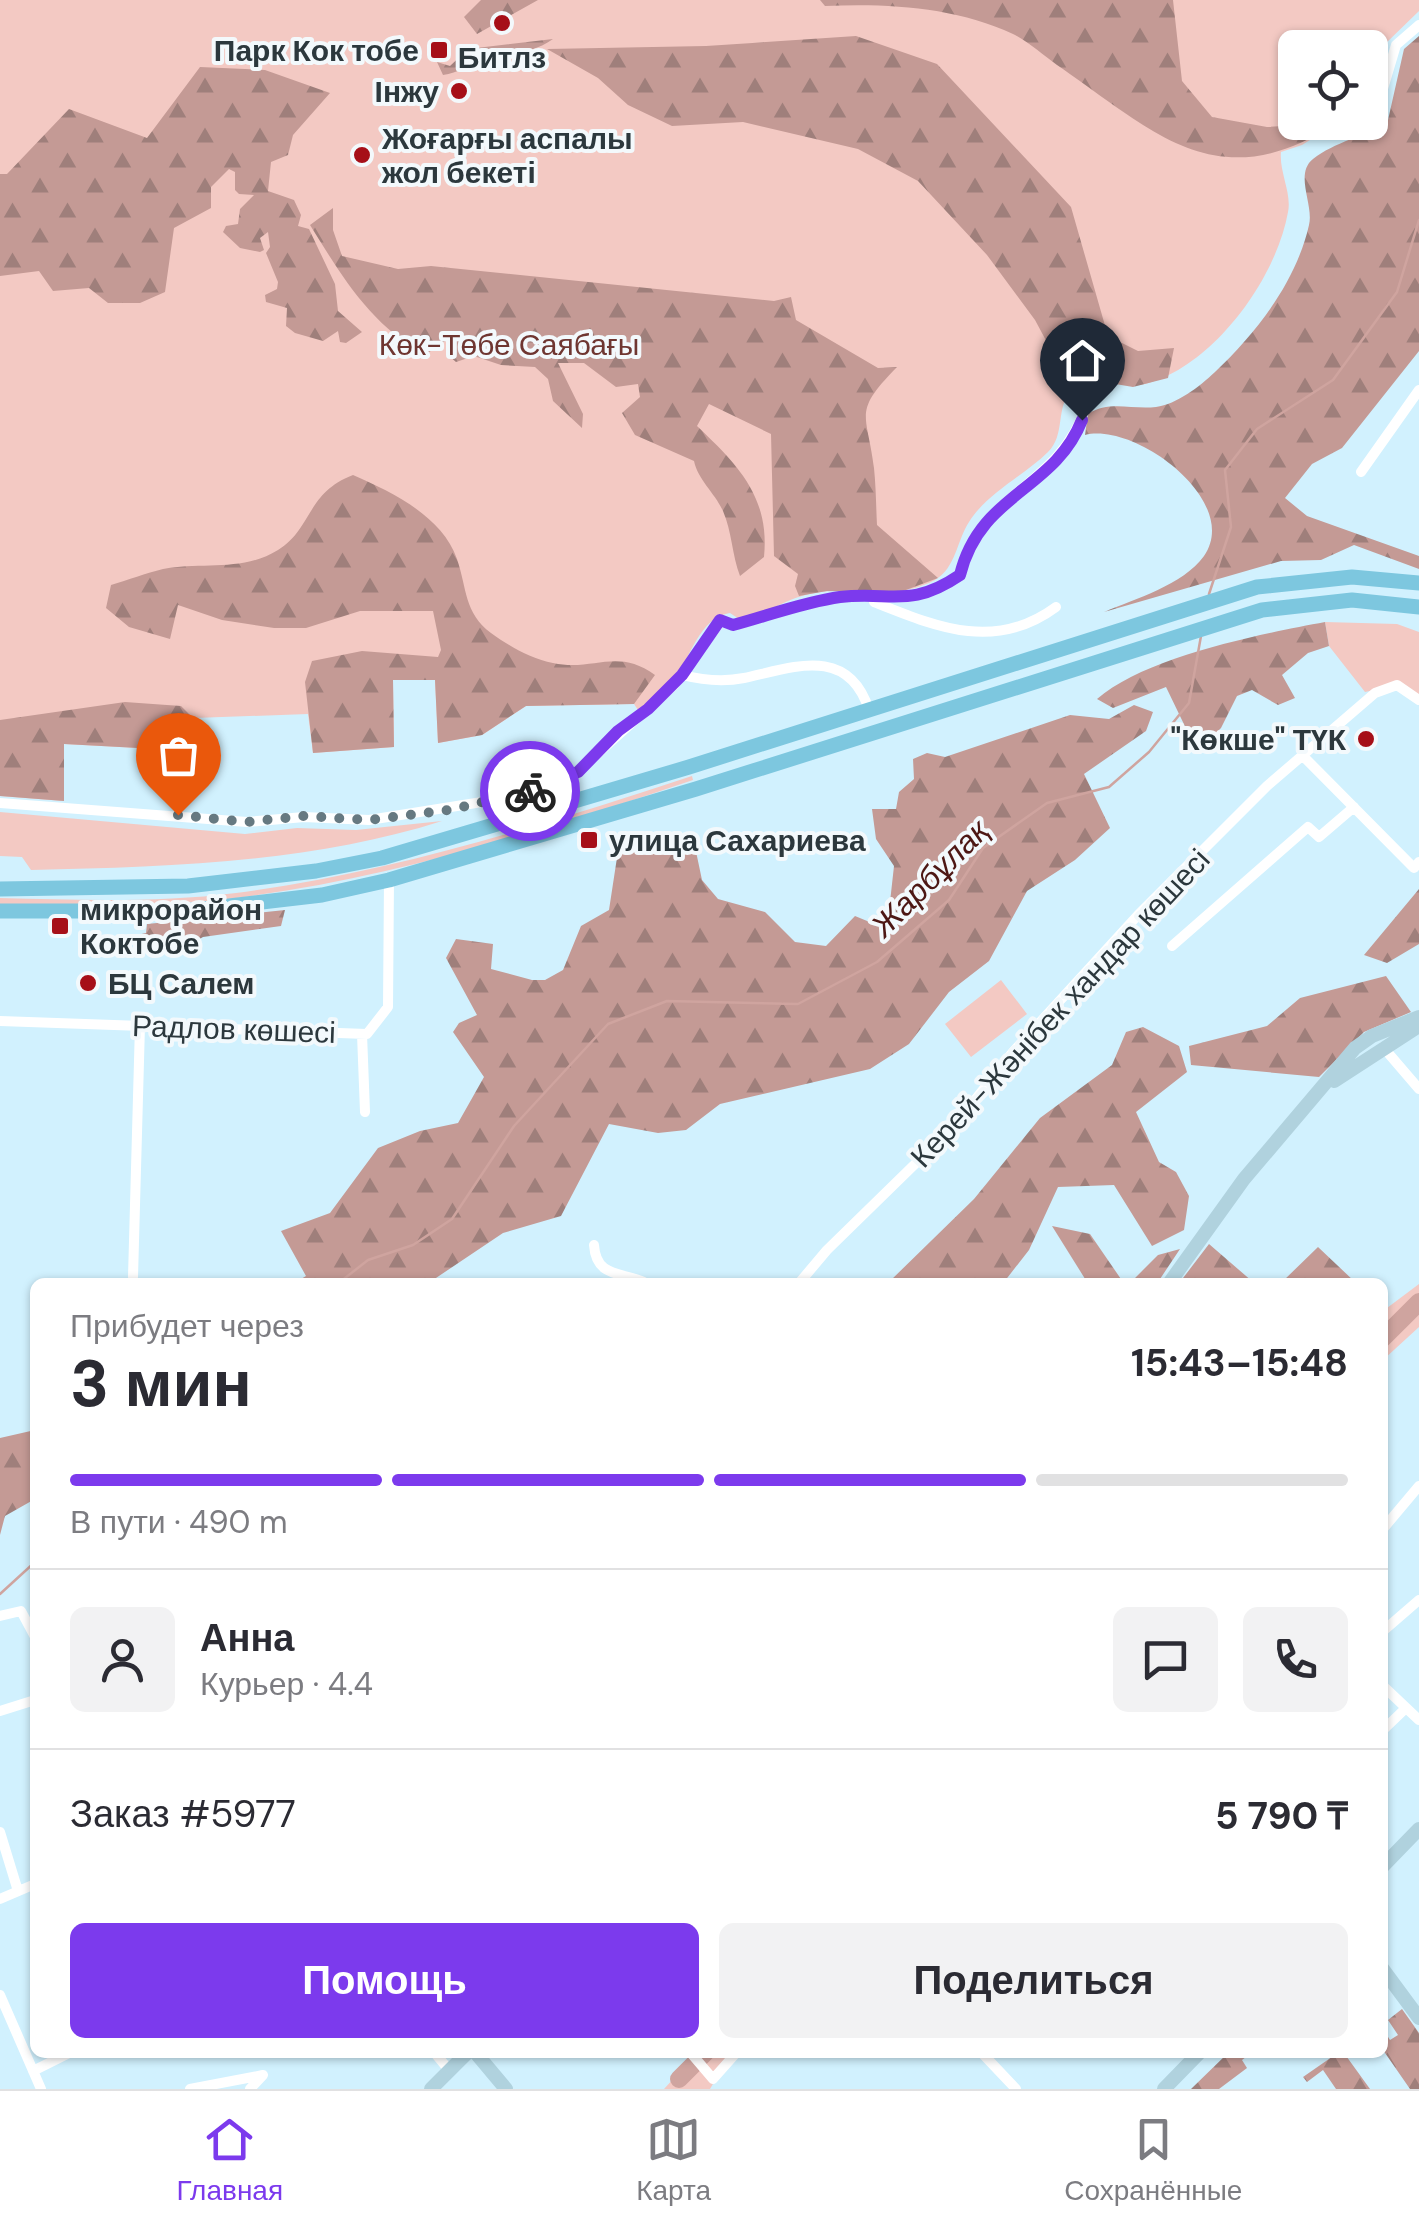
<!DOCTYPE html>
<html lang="ru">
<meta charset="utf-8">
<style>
:root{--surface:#fff;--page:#f2f2f3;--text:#2b2b33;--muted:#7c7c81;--line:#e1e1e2;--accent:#7c3aed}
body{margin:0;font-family:"DM Sans",sans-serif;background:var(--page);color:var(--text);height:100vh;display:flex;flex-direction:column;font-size:38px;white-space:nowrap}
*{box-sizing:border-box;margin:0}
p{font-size:32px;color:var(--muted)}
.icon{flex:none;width:55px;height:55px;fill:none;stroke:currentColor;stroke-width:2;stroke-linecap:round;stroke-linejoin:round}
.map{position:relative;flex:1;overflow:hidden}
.sheet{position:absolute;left:30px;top:1278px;width:1358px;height:780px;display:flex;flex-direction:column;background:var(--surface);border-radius:15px;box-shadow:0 2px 8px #0004}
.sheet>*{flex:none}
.fabs{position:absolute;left:1278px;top:30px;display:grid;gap:20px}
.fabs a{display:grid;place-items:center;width:110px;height:110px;border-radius:15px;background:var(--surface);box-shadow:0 2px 8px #0004;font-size:50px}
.pin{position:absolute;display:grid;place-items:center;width:85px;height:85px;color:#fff;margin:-102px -42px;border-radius:50% 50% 50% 0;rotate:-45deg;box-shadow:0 0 10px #0007}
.pin .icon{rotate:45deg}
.courier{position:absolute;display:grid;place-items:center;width:100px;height:100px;margin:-50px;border:8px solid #7c3aed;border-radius:50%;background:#fff;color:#222;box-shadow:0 2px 12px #0007}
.summary em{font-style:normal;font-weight:700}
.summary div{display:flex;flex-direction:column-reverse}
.summary{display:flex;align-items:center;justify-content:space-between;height:170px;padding:0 40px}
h1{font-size:65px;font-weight:700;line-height:75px}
.bar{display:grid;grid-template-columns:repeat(4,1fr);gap:15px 10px;align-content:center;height:120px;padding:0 40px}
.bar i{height:12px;border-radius:8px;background:var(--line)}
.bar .current{background:var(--accent)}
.bar p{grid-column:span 4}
.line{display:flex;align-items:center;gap:25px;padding:0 40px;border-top:2px solid var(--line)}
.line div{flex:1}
.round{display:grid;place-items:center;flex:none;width:105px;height:105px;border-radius:15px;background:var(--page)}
.button{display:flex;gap:20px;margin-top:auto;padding:20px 40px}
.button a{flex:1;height:115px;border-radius:15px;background:var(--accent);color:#fff;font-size:40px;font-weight:700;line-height:115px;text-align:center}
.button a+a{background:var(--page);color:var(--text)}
.dock{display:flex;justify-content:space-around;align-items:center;height:140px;border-top:2px solid var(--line);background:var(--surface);font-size:28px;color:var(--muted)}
.dock a{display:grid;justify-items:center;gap:5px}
.dock .current{color:var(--accent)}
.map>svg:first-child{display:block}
.green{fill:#f3c9c3}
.forest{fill:url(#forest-firs)}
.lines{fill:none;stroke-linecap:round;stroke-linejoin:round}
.stream{stroke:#cfa49f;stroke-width:2.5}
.river{stroke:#cfa49f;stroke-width:18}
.street{stroke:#fff;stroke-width:10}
.secondary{stroke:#b0d2de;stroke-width:14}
.primary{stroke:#7dc7df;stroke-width:15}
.done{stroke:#667981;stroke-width:10;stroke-dasharray:0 18}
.route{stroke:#7c3aed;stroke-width:12}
.poi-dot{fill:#a60f18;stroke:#f3f9fc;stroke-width:4}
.labels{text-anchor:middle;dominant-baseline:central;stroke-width:8;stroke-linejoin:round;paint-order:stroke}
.poi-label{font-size:30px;font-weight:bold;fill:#2c383d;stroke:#f3f9fc;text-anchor:start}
.park-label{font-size:30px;fill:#6f3631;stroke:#f3f9fc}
.street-label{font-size:30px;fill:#2c383d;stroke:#f3f9fc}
.water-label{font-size:32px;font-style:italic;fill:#4d1714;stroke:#f3f9fc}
</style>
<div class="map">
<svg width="1419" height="2089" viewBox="0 0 1419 2089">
<defs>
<pattern id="forest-firs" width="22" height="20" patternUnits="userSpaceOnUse" patternTransform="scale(2.5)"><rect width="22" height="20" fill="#c49a95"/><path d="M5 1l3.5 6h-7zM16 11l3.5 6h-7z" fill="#9f7f7b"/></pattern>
</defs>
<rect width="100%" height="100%" fill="#d1f1fe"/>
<path class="green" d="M0,0H1419V11L1383,46L1370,91V48H1295V122L1337,123L1302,145L1281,152C1279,172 1292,193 1288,212C1276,280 1212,367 1145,384C1120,390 1093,371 1072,390C1055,406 1066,435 1048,452C1025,475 987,493 969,522C957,540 956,568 935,580C893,603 846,582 802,596C778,603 764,616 739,619L730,613C699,618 691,657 675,678C665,690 650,700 638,710L634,704L526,706L482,735L438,743L435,680H393L394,747L313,753L308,714L194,718V751L64,744V801L0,796Z
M1325,622L1397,624L1419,632V700L1397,685L1365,692L1329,646Z
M692,776L693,780C543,831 393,878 236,898C158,908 78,904 0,904V898C78,900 157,903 236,893C391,873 543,825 692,776Z
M0,812L245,834L297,828L356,830L442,821C310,863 168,867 31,870L22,857L0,856Z
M1001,980L1027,1014L971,1057L945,1024Z
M1419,1284V1327L1383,1360V1311Z
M697,2053H731L710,2089H664Z"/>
<path class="forest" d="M481,0H538L477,34L464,17Z
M820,0H1173L1182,81L1212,117L1267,127L1337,123C1217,200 1156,133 1057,65C1043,55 1029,42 1013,34C956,7 887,3 825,6Z
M856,36L937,64L1071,207L1108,336L1138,351L1174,348L1168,378L1133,387L1074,377L1057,361L1035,320L987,255L918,181L858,149L743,122L672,126L628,105L598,78L547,49L706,46Z
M1419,36V351L1342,448L1312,464L1285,498L1307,516L1419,556V569L1354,545L1321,560L1281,561L1104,612C1135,599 1183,585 1204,556C1242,501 1135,422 1085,435L1088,414C1109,400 1132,410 1156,407C1177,404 1199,387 1215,372C1257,332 1296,282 1309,225C1314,205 1294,174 1313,159C1334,142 1365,137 1388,120L1404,49Z
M553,39C531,55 507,53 482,61C469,65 458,73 443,75L437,62L450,66L468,49Z
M200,67L265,70L330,93L293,135L288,155L271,162L268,191L294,200L301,215L298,226L309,229L335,284L338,311L362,332L346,343L340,342L338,331L323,341L295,333L286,326L287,308L266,302L265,295L277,289L278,282L266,253L270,247L268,232L260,238L264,250L260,252L240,248L223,232L226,226L238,224L240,209L254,195L239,194L235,190V172L229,169L211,187V208L174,228L165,292L140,303H108L89,288L53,291L39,271L0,276V174H7L69,109L147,138Z
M333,208V230L342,256L398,269L431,266L774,301L791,297L796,320L878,368L897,367C852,413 867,412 874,468C876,487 876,506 877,525L938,578L898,593L827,591L799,596L795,586L798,574L774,556L771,434L709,404L697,426C738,465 770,497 764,557L740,576C732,555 732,532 723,511C715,493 698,480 694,461L635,435L622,413L640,397L638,384L616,387L584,363H558L583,414L582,428L553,401L548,379L535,367L501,365L474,356L456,362L448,355V339L425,355C370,324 343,278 310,225Z
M353,475C392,492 442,516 457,559C467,588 464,613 491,633C509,646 531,659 553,663C593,672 617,647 655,675L634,704L526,706L482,735L438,743L435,680H393L394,747L313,753L305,682L312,661L362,651L438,657L441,650L433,611H360L306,628H274L222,620L178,605L170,639L129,627L106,608L111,585C128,580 146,573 163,569C202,562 243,572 278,550C313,528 306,493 353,475Z
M1325,622L1329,646L1308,653L1282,675L1295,698L1278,705L1252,690L1237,696L1221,728L1204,745H1194L1166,687L1113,708L1097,699C1145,657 1260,634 1325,622Z
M125,702L181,706L193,718L194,751L64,744V801L0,796V720Z
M1134,705L1153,712L1146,731L1084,774L1110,828L1075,860L1027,891L989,961L949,992L909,1044L870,1069L720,1104L686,1130L658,1133L609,1124L561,1216L503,1233L430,1282H296L306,1276L281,1231L330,1213L378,1148L420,1131L458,1123L484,1077L453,1032L459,1023L477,1015L446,958L456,939L493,944L491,969L532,980H545L563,970L581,926L609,910L618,851L694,842L702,880L718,899L765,912L795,942L826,946L855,916L872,923L889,911L894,866L876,839L872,809H896L899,792L914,779L913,759L927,753L945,757L1070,715L1109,719Z
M1419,889V944L1387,963L1364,955Z
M285,910L281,926L203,937L183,949L139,947L137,935L146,933L147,924Z
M1386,976L1411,1012L1364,1032L1319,1077L1191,1065L1189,1046L1267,1026L1300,998Z
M1143,1027L1179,1046L1187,1072L1136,1112L1159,1162L1176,1172L1189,1196L1184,1230L1152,1246L1114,1185L1058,1187L1029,1250L1004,1282H889L974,1199L1040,1118L1112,1065L1126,1032Z
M1052,1226L1090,1234L1123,1282H1087Z
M1209,1244L1253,1282H1180Z
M1318,1247L1355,1282H1282Z
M1180,1249L1158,1282H1131L1158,1255Z
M35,1430V1499L5,1516L0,1535V1438Z
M1402,2009L1419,2033V2089H1410L1383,2050V2029L1390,2040L1398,2035L1388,2020Z
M1339,2052L1344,2053L1370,2089H1336L1323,2070L1307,2082L1303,2077Z
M1228,2053L1250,2054L1242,2060L1247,2068L1219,2089H1191Z"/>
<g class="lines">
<path class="stream" d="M1209,594L1231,527L1225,470L1257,429L1333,380L1397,292L1419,220
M340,1282L368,1260L413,1245L452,1219L514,1126L608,1024L667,1001L798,1004L877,962L949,900L983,848L1047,803L1109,787L1149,752L1189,703L1201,636
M0,1594L35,1562"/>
<path class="river" d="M1382,1339L1419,1302
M679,2079L706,2052"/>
<path class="street" d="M1379,102L1396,45L1419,25
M1361,472L1419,390
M874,602C937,627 995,652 1056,607
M682,675C702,680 724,682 744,678C791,668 848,644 869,710
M1303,756L1414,868L1419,862
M0,803L247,822L304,817L369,820L501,799L578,771L674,685L721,621L733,625C767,616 804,602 840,597C891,591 910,609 960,575C982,489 1057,490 1086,407
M1172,946L1308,827L1319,837L1354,807
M0,1021L367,1034L388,1007L389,880
M362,1034L365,1112
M1383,1047L1419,1089
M594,1245C596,1277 620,1272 644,1282
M133,1277L140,1025
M800,1282L827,1250L956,1124L1012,1053L1138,915L1267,786L1375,693L1397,685L1419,700
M1382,1530L1419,1486
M0,1616L21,1611L35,1637
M1382,1632L1419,1600
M1382,1685L1419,1720
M0,1711L35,1700
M1382,1731L1406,1708
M0,1832L18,1891
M0,1899L35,1884
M0,1995L41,2089
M434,2052L449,2070
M690,2052L713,2079L737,2052
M981,2052L1016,2089
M33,2071L71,2052
M190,2089L263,2075L250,2089"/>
<path class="secondary" d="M1334,1081L1419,1026
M1170,1282L1244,1179L1355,1048L1372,1036L1419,1017
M1382,1867L1419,1829
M1382,1968L1419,2018
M475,2052L506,2089
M431,2089L468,2052
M1164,2089L1200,2052"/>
<path class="primary" d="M0,889L188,886L316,871L382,858L689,767L1257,587L1352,577L1419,583
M0,911H186L322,895L389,880L696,789L1262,610L1352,600L1419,607"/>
</g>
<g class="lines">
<path class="done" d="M178,815L247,822L304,816L369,820L449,810L530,791"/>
<path class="route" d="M530,791L578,772L618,731L648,709L682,675L720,620L733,625C767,616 804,602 840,597C891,591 910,609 960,575C980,493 1054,491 1082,420"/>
</g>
<g class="poi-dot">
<circle cx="502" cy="23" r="10"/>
<rect x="429" y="40" width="20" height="20" rx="5"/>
<circle cx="459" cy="91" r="10"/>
<circle cx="362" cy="155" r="10"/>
<circle cx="1366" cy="739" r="10"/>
<rect x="579" y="830" width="20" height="20" rx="5"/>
<rect x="50" y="916" width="20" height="20" rx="5"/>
<circle cx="88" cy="983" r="10"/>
</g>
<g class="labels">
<g class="poi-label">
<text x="419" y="50" text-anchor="end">Парк Кок тобе</text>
<text x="502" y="57" text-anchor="middle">Битлз</text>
<text x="439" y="91" text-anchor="end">Інжу</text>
<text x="382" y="138">Жоғарғы аспалы<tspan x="382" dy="34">жол бекеті</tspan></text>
<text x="1346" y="739" text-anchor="end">"Көкше" ТҮК</text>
<text x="609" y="840">улица Сахариева</text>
<text x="80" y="909">микрорайон<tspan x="80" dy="34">Коктобе</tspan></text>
<text x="108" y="983">БЦ Салем</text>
</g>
<g class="park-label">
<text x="509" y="344">Көк-Төбе Саябағы</text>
</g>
<g class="street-label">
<text transform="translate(1060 1008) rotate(-47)">Керей-Жәнібек хандар көшесі</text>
<text transform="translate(234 1029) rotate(2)">Радлов көшесі</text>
</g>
<g class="water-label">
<text transform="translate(930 878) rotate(-45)">Жарбұлақ</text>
</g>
</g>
</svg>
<div class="fabs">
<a><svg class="icon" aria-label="locate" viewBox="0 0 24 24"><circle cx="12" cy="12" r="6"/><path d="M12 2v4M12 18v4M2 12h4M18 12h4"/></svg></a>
</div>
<div class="pin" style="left:178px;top:815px;background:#ea580c"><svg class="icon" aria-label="bag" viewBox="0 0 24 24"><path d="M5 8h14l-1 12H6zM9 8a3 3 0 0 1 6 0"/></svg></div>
<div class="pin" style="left:1082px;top:420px;background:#1f2937"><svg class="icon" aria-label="home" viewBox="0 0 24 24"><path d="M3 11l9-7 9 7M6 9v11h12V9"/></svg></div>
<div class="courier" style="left:530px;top:791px"><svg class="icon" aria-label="bike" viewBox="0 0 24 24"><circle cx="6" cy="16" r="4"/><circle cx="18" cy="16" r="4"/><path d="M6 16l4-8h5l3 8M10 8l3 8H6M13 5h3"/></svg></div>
<section class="sheet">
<div class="summary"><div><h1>3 мин</h1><p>Прибудет через</p></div><em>15:43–15:48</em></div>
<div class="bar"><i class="current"></i><i class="current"></i><i class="current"></i><i></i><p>В пути · 490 m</p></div>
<div class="line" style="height:180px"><a class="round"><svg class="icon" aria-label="person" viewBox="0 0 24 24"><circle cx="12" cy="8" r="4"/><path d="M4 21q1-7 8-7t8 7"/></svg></a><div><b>Анна</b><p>Курьер · 4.4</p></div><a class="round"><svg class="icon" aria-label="chat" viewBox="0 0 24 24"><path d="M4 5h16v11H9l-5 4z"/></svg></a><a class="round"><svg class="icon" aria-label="phone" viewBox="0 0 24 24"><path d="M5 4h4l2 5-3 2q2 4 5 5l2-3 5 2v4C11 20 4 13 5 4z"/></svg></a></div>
<div class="line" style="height:130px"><div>Заказ #5977</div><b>5 790 ₸</b></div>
<div class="button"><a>Помощь</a><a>Поделиться</a></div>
</section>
</div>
<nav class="dock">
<a class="current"><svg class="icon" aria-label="home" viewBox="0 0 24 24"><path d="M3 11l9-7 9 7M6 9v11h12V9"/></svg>Главная</a>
<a><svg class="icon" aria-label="map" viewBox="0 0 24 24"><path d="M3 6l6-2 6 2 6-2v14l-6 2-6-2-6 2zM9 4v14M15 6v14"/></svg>Карта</a>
<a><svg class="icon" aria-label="saved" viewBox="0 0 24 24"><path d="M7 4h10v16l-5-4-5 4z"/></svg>Сохранённые</a>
</nav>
